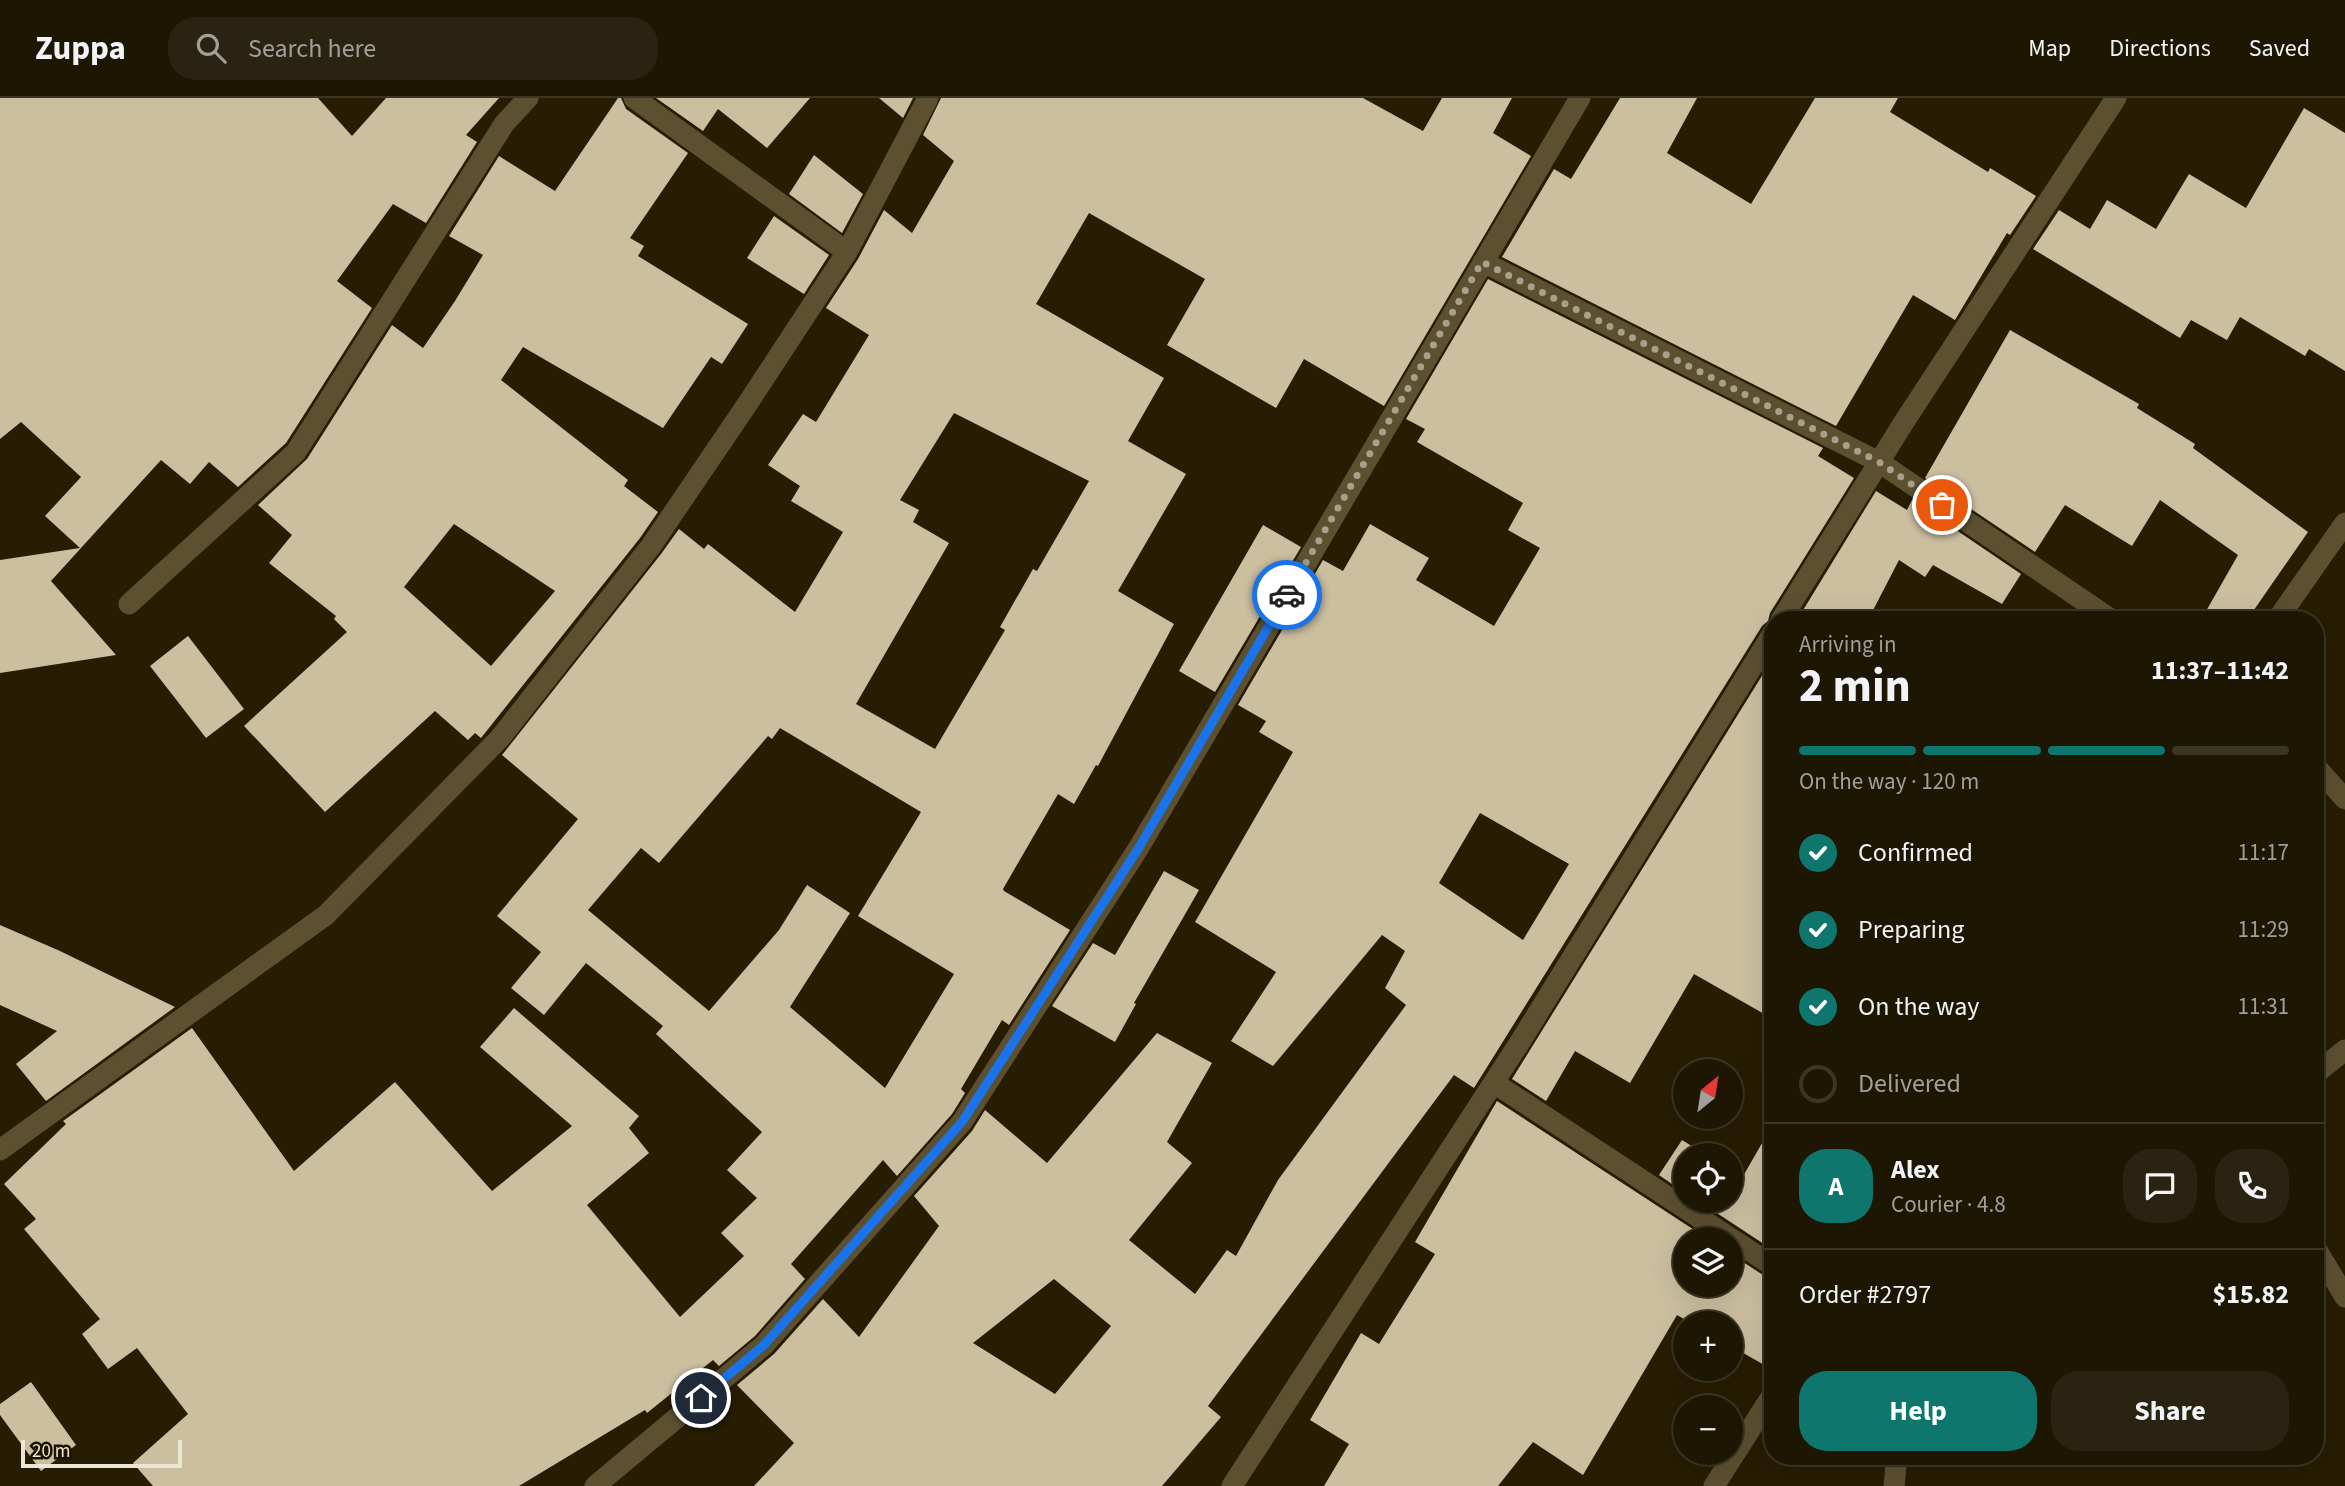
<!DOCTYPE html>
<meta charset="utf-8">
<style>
:root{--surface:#1d1602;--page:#2a2311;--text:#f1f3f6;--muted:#a09f99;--line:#3b3524;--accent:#0f766e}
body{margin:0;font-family:"Source Sans 3",sans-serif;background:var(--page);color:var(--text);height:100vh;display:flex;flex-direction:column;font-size:26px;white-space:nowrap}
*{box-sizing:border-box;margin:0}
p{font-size:23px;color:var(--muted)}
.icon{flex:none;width:38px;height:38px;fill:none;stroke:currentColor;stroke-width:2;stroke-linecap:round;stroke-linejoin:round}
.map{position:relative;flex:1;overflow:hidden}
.details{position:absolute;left:1764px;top:513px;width:560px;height:854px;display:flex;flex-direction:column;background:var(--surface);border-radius:28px;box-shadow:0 7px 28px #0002,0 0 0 2px var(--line)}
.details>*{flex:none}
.needle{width:46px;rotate:30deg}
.tools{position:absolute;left:1673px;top:961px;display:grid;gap:14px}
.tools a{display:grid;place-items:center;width:70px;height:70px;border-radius:50%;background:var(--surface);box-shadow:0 7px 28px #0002,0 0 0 2px var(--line);font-size:35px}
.scale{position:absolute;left:21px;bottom:18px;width:161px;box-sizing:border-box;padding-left:7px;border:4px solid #ece6d6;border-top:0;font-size:19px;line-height:24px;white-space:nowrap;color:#ece6d6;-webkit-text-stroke:5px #1d1400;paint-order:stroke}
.pin{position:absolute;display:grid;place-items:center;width:60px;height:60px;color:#fff;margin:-30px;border:4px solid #fff;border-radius:50%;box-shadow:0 2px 7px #0007}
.courier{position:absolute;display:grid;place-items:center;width:70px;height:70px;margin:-35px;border:5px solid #1a73e8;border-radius:50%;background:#fff;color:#222;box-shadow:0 2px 9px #0007}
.head em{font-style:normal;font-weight:700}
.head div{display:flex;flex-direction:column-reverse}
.head{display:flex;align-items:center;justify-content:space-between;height:119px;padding:0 35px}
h1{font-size:46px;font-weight:700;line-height:52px}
.bar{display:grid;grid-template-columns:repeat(4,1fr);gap:10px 7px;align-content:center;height:84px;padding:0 35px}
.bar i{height:9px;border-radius:5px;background:var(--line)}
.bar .current{background:var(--accent)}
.bar p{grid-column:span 4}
.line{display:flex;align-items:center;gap:18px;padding:0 35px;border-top:2px solid var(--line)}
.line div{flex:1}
.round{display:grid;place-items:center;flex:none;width:74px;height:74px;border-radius:28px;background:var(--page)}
ol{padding:0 35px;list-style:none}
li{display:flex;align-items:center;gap:21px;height:77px}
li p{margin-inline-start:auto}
li .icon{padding:7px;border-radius:50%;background:var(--accent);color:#fff;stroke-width:4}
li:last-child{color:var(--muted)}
li i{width:38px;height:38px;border:4px solid var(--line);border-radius:50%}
.button{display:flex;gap:14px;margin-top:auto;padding:14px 35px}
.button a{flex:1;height:80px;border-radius:28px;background:var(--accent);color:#fff;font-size:28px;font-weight:700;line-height:80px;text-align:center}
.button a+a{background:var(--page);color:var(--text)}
header{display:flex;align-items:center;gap:42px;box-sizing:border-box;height:98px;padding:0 35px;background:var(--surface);border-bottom:2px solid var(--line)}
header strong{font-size:33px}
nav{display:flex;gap:38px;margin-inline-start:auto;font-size:24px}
.search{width:490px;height:63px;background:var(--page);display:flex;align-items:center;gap:18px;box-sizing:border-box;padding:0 24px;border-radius:28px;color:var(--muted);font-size:26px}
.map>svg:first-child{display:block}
.building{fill:#cbbfa0;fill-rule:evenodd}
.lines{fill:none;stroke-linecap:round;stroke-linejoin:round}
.minor{stroke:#5d5031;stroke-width:21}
.done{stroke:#a7a08c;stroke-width:7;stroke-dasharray:0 12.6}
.route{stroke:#1a73e8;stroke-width:9}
</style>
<header>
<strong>Zuppa</strong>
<div class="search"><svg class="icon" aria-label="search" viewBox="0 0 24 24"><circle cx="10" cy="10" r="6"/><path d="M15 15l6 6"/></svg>Search here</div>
<nav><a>Map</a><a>Directions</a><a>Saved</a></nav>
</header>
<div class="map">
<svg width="2345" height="1388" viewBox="0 0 2345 1388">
<rect width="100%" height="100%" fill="#271d03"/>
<path class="building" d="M0,0H318L352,38L386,0H499L466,37L477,44L426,125L393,106L337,183L372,210L286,345L238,389L209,364L190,386L161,362L51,483L116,557L0,575V462L80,450L45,418L81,379L21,324L0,341Z
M618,0H621L626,11L688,55L630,140L644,148L638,158L748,226L722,266L711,259L663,330L523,249L501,282L628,382L624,388L658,414L640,440L481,640L475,635L468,642L435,613L325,714L244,628L347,534L334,521L336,518L269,465L292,437L258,407L307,361L392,227L423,250L455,203L483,157L449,138L499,58L555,93ZM454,426L555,493L491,568L404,489Z
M656,0H810L767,50L718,11L703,33Z
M879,0H913L903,20Z
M941,0H1363L1423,33L1442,0H1512L1493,35L1531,58L1384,308L1304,261L1276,310L1167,247L1205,181L1089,115L1036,206L1164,280L1128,343L1186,376L1118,493L1174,526L1098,668L1096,667L1074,706L1058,696L1003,791L1004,793L1070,832L1009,927L1002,922L961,991L965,995L952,1016L897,1078L883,1062L791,1166L805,1181L755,1238L719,1268L713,1262L647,1315L645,1312L519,1388H153L133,1365L188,1316L137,1250L108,1271L82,1236L100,1221L24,1131L36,1121L4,1086L66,1026L63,1023L192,930L294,1073L395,984L492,1093L572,1028L480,949L514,910L639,1018L629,1030L649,1055L587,1107L680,1219L744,1158L721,1135L757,1100L727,1072L762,1034L656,936L663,928L586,865L544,917L511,890L541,854L497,818L578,721L502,657L661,456L679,431L704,451L708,446L795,514L843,434L791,403L800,388L768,367L803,316L816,324L869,237L826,210L858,161L884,112L912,135L954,63L923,37ZM954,315L1089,383L1037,473L1033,471L1000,529L1005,532L935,651L856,606L949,445L913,424L919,412L900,402ZM780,630L921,714L858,818L954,876L885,990L790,909L850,815L807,787L779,832L709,913L588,812L641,750L659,765L768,638L772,641Z
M1620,0H1697L1667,55L1751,106L1815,0H1898L1890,14L1988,74L1990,70L2036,98L2010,137L2007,135L1955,222L1913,197L1836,328L1502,159L1554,71L1571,81Z
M2304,10L2345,35V273L2309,251L2305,258L2240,219L2227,242L2191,222L2180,240L2033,151L2059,112L2090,131L2107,102L2156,131L2189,76L2246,110Z
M814,57L863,96L842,135L789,96Z
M774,118L829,157L804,196L747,160Z
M1488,181L1823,350L1818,358L1854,380L1770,515L1768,523L1762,528L1474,990L1454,977L1208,1308L1221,1319L1162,1388H754L794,1345L737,1287L774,1256L823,1201L859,1239L939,1128L914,1098L972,1033L985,1012L1047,1065L1157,935L1212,965L1167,1044L1192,1065L1129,1142L1195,1196L1227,1152L1236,1158L1278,1082L1406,907L1385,890L1405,853L1382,837L1273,968L1231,943L1276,874L1195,824L1293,654L1259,634L1266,623L1238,607L1323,462L1343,473L1370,426L1429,460L1416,482L1494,528L1540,450L1508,432L1523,405L1417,344L1425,331L1406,321ZM1480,715L1569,766L1523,842L1439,785ZM1054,1181L1111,1228L1055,1296L973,1245Z
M2010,232L2139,306L2137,310L2195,346L2193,350L2308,434L2247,522H2201L2238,457L2160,402L2132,448L2065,407L2035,454L1925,380Z
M1876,393L1907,412L1912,402L2021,476L2002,506L1933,467L1925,479L1899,462L1868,522H1797Z
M1263,427L1301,449L1215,594L1179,573Z
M188,538L244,611L206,640L150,568Z
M1773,560V921L1694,876L1630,985L1575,953L1546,1003L1512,981Z
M1164,773L1199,792L1134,905L1136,906L1115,944L1052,908L1093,845L1115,857Z
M0,827L60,853L175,909L46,1003L16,966L57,933L0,907Z
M1497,1003L1708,1141H1685V1186H1731V1156L1766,1179L1773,1181V1272L1731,1248V1225H1691L1677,1217L1583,1377L1533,1344L1498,1388H1324L1349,1346L1310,1322L1361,1235L1379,1246L1435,1156L1415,1144Z
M1773,1026V1152L1697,1102H1731V1073L1742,1080Z
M1682,1042L1706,1057H1685V1095L1659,1077Z
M31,1284L76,1347L41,1373L0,1317V1306Z"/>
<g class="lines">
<path class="minor" d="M634,0L847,154
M1483,164L1879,364L2112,522
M129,506L296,354L504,26L528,0
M1781,522L1904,324L2116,0
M2277,522L2345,425
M2315,668L2345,701
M2315,976L2345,952
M1494,985L1773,1168
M0,1052L326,817L500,640L651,448L746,308L847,154L928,0
M2315,1149L2345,1199
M595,1388L764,1247L962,1024L1138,751L1580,0
M1232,1388L1520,944L1773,535
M1714,1388L1773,1296
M1894,1388L1897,1358"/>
</g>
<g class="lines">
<path class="done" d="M1287,497L1482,164L1879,364L1942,407"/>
<path class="route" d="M701,1300L764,1247L962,1024L1138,751L1287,497"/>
</g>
</svg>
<div class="tools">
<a><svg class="needle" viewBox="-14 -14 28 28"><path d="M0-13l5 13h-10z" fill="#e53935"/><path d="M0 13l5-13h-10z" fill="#a09f99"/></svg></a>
<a><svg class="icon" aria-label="locate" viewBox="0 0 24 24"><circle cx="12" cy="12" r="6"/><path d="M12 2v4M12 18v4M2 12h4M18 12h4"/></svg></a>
<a><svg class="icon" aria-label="layers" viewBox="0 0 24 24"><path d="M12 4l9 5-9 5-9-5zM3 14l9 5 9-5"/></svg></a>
<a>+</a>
<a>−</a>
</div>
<div class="scale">20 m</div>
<div class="pin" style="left:1942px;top:407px;background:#ea580c"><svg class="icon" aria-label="bag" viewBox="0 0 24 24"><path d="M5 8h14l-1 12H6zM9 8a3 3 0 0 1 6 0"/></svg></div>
<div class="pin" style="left:701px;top:1300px;background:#1f2937"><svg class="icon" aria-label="home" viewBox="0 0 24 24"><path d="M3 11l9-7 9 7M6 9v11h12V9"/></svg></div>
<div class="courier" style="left:1287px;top:497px"><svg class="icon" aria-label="car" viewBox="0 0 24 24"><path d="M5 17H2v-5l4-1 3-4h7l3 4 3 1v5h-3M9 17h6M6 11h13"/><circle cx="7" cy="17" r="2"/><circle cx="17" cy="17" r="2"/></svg></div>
<section class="details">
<div class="head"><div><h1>2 min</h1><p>Arriving in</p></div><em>11:37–11:42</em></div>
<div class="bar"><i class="current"></i><i class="current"></i><i class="current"></i><i></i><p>On the way · 120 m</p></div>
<ol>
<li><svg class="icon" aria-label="check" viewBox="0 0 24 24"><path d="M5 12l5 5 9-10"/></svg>Confirmed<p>11:17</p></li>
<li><svg class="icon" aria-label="check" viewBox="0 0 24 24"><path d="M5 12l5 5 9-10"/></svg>Preparing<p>11:29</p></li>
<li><svg class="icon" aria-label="check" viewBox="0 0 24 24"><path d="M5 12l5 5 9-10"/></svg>On the way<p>11:31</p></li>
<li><i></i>Delivered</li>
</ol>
<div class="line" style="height:126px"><b class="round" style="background:var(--accent);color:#fff">A</b><div><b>Alex</b><p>Courier · 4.8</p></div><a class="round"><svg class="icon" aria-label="chat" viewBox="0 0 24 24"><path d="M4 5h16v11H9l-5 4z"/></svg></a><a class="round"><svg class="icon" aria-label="phone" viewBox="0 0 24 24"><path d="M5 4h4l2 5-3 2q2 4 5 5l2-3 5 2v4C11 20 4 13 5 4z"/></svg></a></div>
<div class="line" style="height:91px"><div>Order #2797</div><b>$15.82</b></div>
<div class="button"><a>Help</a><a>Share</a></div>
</section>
</div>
